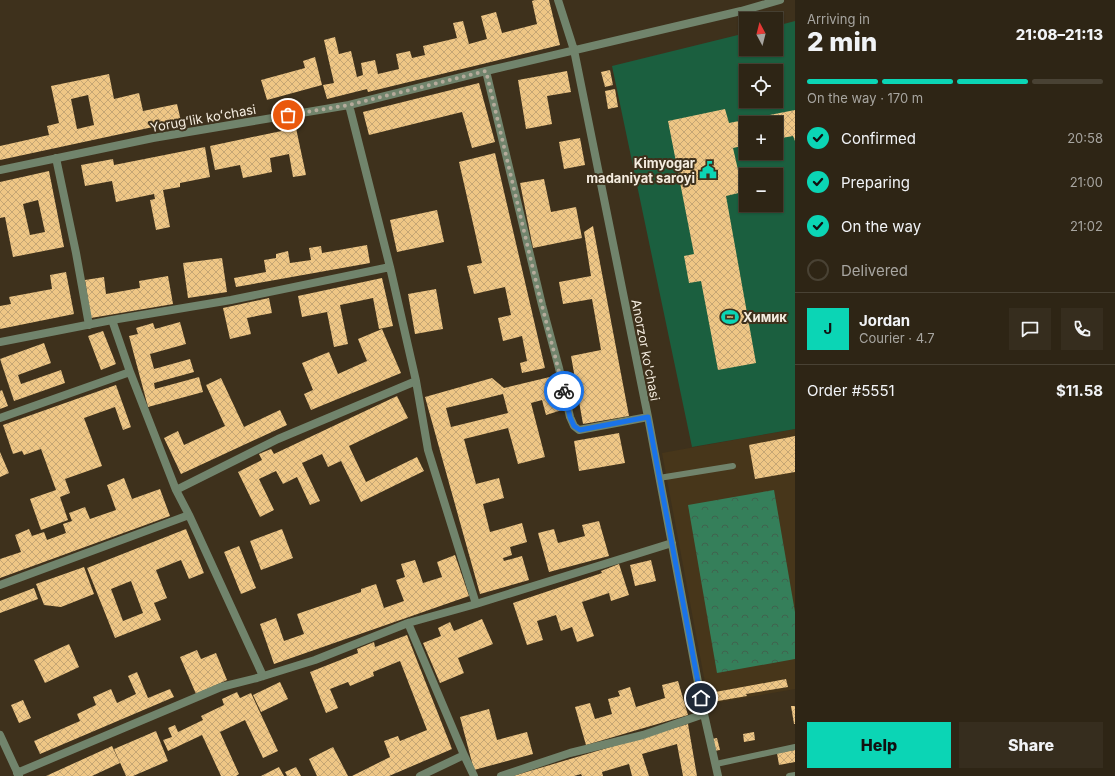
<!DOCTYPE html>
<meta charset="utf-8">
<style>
:root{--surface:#2e2515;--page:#362d1e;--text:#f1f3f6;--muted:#a7a5a0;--line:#494234;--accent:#0bd5b5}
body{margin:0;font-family:Inter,sans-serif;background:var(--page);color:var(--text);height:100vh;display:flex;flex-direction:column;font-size:15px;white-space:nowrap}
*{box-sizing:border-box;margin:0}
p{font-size:13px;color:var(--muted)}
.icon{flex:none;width:22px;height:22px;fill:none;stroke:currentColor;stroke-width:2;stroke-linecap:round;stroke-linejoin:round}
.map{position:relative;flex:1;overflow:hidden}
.drawer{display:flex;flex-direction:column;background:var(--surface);width:320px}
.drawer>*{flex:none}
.needle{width:26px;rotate:353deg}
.fabs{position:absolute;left:739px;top:12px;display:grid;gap:8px}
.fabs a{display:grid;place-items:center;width:44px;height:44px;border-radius:0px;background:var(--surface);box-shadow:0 1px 3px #0004,0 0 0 1px var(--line);font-size:20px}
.pin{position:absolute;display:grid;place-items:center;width:34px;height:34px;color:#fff;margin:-17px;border:2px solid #fff;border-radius:50%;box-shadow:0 1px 4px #0007}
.courier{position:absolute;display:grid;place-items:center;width:40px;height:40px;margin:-20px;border:3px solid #1a73e8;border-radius:50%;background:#fff;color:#222;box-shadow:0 1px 5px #0007}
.headline em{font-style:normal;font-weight:800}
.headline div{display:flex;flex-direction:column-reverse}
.headline{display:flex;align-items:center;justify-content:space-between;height:68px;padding:0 12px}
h1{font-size:26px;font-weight:800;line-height:30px}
.bar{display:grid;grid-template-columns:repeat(4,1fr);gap:6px 4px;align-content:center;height:48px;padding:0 12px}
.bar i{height:5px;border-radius:3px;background:var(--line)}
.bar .selected{background:var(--accent)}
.bar p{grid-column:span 4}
.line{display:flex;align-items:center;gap:10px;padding:0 12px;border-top:1px solid var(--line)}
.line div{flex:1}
.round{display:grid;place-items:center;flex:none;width:42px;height:42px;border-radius:0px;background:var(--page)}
ol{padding:0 12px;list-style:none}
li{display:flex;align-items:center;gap:12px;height:44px}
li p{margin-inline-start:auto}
li .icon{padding:4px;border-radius:50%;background:var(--accent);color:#111;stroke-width:4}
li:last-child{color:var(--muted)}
li i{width:22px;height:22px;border:2px solid var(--line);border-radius:50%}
.button{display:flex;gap:8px;margin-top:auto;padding:8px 12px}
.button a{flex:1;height:46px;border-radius:0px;background:var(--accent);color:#111;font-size:16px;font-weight:800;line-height:46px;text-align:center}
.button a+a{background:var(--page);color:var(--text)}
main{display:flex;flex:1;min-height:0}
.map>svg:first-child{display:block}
.built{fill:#47361a}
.forest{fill:url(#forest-crowns)}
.pitch{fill:#1b5f3f;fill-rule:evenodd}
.building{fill:url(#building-cross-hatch);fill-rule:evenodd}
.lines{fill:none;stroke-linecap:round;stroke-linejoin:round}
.service{stroke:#71846c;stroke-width:6}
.minor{stroke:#71846c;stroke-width:8}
.done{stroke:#b5ab9b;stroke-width:4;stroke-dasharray:0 7.2}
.route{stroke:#1a73e8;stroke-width:5}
.labels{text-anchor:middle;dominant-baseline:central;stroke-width:4;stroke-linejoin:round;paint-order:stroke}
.street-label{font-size:13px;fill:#f5ede0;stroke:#3e311c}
.poi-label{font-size:13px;font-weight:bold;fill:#f5ede0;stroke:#3e311c;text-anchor:end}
</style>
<main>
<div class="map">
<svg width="795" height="776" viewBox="0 0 795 776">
<defs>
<pattern id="forest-crowns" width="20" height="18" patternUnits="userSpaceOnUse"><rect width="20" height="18" fill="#357f5a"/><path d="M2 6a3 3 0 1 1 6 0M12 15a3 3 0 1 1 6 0" fill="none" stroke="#40634e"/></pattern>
<pattern id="building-cross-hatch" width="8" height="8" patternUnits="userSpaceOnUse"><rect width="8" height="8" fill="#eec685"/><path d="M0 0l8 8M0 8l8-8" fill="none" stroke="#c5a674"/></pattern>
</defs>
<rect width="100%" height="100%" fill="#3e311c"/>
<path class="built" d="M795,429V689L709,704L662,453Z"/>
<path class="forest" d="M774,490L795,612V659L717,673L688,505Z"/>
<path class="pitch" d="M795,21V429L692,447L612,66L746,33V49H776V26ZM746,71H776V101H746ZM746,123H776V153H746ZM746,175H776V205H746Z"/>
<path class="building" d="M535,0H549L560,45L368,92L367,89L327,99L323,85L334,83L324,40L335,37L339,54L351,51L357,77L363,75L361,63L375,60L378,74L399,69L396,54L410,51L412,58L425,55L423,46L457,38L453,23L463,21L469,44L487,39L481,16L496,12L502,33L537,24L532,1Z
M315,57L322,85L267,100L261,80L305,68L303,61Z
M610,70L613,85L605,87L601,72Z
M567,71L571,92L547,96L552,124L526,129L518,80Z
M109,74L114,99L139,93L143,111L177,104L181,121L0,160V146L49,135L47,126L59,123L51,86ZM88,95L94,125L77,129L71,99Z
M479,83L495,142L472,148L462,112L369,135L363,112Z
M615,89L618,107L608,109L605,91Z
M725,109L729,123L795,110V141L793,136L776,139V123H746V145L733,148L743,192L726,196L756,363L718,370L701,281L689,283L684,256L694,254L668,121Z
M296,128L306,175L293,177L289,154L270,158L272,172L243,178L240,165L215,170L210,146Z
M580,138L585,165L564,169L559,142Z
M205,147L210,177L180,183V187L163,190L170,227L156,230L150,200L155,199L154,194L116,202L112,181L85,186L81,165L113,159L114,165Z
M495,153L545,368L522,373L520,363L527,361L522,336L503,341L498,318L511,315L505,287L474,294L467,266L482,263L459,162Z
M49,171L64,247L13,257L5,217L0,218V182ZM38,200L45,232L30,235L23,204Z
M544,179L551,212L576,207L582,238L533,248L520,183Z
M437,210L444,242L397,252L390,220Z
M593,226L629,416L583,424L571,356L601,350L592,299L563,304L559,282L591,276L584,232Z
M367,245L370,263L236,287L234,278L266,272L264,260L276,258V254L288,251L290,263L311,260L309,248L321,246L322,253Z
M222,258L227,292L188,298L183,263Z
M66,272L74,314L0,329V306L11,304L9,297L52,289L50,275Z
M168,276L173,304L91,318L85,280L104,277L106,294L140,288L139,281Z
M382,278L393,326L379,329L373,298L340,305L348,344L334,347L327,312L302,317L298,296Z
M436,289L443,329L415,334L408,294Z
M269,298L272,313L247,318L251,334L230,339L223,308Z
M180,322L186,344L150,354L154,369L190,359L194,372L154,383L155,389L199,377L203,392L148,407L129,336L138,334L136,328L153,323L155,329Z
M382,329L401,373L311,410L304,394L313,390L302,363L329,352L338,374L367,361L358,339Z
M103,331L116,364L101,370L88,336Z
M44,343L51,363L18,375L21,384L61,370L65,383L14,401L0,359Z
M554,376L562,410L546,415L542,400L531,403L545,457L518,464L508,428L464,439L476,484L499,478L504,498L483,504L490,532L522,523L527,542L510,547L512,555L503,558L504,561L522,556L529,580L480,594L425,397L492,378L504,388ZM503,394L508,413L451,427L446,408Z
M221,378L244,427L280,410L287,425L181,474L164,438L178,431L184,445L225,426L206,385Z
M116,385L131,427L123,430L115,407L84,418L102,466L65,479L70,493L60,497L68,520L41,530L30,499L56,490L41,449L24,455L22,451L13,454L3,425Z
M2,390L8,406L0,409V391Z
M397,396L408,418L349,446L366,482L417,457L424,471L361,502L341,461L328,467L322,454L302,463L320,501L310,505L297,477L283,484L276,471L259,479L274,510L260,517L238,472L262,460L259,454L271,449L274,454Z
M619,433L625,463L579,471L574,441Z
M795,436V472L755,479L749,445Z
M0,452L9,473L0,477Z
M124,478L132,499L160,489L170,516L0,578V559L21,552L15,535L29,529L32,536L44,532L47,540L66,533L63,524L72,521L69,513L85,507L90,519L116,510L107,485Z
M599,521L609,556L549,572L538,533L554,529L558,543L585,536L582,525Z
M186,529L204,573L189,579L181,560L156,570L167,598L154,603L161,620L115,638L87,568ZM131,581L143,613L123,621L111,589Z
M282,529L293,558L261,570L250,541Z
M239,546L256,588L241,594L224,552Z
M455,555L469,596L274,664L260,624L276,618L284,641L304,634L297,614L361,592V589L376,584L384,608L404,601L396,580L405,577L401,564L415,560L423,583L442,577L437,562Z
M651,560L656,581L635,586L630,565Z
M619,564L629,595L611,601L609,593L582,602L594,636L577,642L572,627L561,631L556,615L537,621L543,640L527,645L513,603L602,573L601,571Z
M84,567L94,594L61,607L44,605L36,584Z
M34,588L38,599L0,613V601Z
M482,619L493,644L458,658L464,673L440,683L423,643L441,636L438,628L450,622L454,631Z
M407,635L452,749L389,776H352L390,757L384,741L398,736L400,741L427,730L400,661L373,672L374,676L350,686L348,682L330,689L338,708L326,713L310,672L358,653L357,649L374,642L375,647Z
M69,644L79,667L45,683L34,660Z
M197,650L201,659L216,653L227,680L196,694L180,657Z
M137,672L148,698L170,689L174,697L40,754L34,741L80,721L77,714L96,705L93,697L111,689L117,703L136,694L128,676Z
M786,679L788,687L746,694L747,696L712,702L710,693Z
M678,681L688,715L586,745L575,707L590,703L595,719L612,714L608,699L620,696L618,691L630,687L636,707L665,698L662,685Z
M280,682L288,699L261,712L253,695Z
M237,692L240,698L251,693L278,751L263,758L245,720L220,732L239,774L236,776H221L202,735L168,751L163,740L172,737L168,728L175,725L178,732L203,720L201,716L224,705L222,699Z
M23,700L31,718L19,723L11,705Z
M791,706H795V724H794Z
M489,709L497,740L527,732L533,754L474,770L460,717Z
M688,724L697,776H683L677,744L642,754L649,776H632L629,764L602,772L603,776H582L581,774L574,776H513Z
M156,731L168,761L133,776H126L114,749Z
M754,732L755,740L744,742L743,734Z
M717,738L720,750L714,751L711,739Z
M112,746L120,763L92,776H46Z
M333,747L348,776H317L309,759Z
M795,750V762L779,765L777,753Z
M279,767L284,776H261Z
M296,767L301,776H287L285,772Z"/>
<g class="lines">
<path class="service" d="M659,478L733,466
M716,764L795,747
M789,776L795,775"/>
<path class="minor" d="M558,0L574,50L648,417L704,714L718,776
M486,71L542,305L559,368L570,417L574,426L579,430L648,417
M56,158L76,253L89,325
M0,170L153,138L349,105L486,71L741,11L780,0
M390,267L416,381
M0,342L112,320L231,300L390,267L349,105
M130,372L176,490
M0,418L130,372L112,320
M189,515L263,676
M0,585L189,515L176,490L278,439L416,381L428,450L476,604L672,543
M408,623L464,755
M0,735L19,776
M17,773L221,687L257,678L315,660L408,623L476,604
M420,776L464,755L474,776
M501,776L570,753L643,735L704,714"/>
</g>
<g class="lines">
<path class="done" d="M288,115L349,105L486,71L538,290L564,391"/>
<path class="route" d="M564,391L570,417L574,426L580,430L648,417L701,698"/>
</g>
<defs>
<g id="civic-bare" transform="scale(1.38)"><path d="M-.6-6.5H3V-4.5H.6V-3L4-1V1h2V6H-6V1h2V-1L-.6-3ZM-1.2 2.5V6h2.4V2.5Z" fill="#0bd5b5" stroke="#3e311c" stroke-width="2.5" paint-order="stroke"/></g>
<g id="stadium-bare" transform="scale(1.38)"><path d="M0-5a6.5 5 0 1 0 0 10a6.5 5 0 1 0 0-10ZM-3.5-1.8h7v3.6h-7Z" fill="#0bd5b5" stroke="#3e311c" stroke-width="2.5" paint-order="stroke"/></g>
</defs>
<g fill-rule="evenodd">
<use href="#civic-bare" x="708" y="170"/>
<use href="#stadium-bare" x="730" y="317"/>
</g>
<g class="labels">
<g class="street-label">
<text transform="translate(203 118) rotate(-10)">Yorugʻlik koʻchasi</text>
<text transform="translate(646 350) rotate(79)">Anorzor ko'chasi</text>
</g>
<g class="poi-label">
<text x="695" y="163">Kimyogar<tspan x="695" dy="15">madaniyat saroyi</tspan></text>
<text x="743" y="317" text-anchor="start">Химик</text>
</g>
</g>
</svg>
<div class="fabs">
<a><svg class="needle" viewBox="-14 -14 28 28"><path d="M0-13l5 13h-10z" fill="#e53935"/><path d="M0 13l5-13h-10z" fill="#a7a5a0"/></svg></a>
<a><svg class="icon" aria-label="locate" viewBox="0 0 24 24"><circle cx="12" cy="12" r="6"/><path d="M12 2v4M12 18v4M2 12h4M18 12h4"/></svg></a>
<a>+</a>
<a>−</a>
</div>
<div class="pin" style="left:288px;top:115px;background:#ea580c"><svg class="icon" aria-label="bag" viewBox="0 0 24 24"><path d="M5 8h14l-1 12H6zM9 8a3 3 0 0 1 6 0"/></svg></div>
<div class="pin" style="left:701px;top:698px;background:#1f2937"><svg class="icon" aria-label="home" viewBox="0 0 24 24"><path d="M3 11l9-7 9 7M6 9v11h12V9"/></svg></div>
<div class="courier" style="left:564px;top:391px"><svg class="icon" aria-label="bike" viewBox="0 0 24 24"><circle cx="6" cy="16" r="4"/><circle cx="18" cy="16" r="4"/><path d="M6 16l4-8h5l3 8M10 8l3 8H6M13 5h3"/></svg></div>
</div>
<section class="drawer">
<div class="headline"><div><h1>2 min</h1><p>Arriving in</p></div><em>21:08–21:13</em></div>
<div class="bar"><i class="selected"></i><i class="selected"></i><i class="selected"></i><i></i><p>On the way · 170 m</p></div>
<ol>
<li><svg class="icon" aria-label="check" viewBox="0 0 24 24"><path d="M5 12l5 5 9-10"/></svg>Confirmed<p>20:58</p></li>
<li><svg class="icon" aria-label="check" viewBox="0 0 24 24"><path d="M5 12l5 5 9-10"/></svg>Preparing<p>21:00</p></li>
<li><svg class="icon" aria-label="check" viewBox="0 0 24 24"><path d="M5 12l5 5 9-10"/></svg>On the way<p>21:02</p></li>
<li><i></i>Delivered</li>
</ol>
<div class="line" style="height:72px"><b class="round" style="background:var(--accent);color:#111">J</b><div><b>Jordan</b><p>Courier · 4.7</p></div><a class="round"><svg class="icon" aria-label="chat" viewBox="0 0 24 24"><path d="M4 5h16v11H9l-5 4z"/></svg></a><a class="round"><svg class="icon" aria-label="phone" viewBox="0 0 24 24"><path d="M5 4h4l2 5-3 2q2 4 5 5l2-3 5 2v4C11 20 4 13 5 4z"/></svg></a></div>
<div class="line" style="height:52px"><div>Order #5551</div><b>$11.58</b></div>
<div class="button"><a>Help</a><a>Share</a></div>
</section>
</main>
